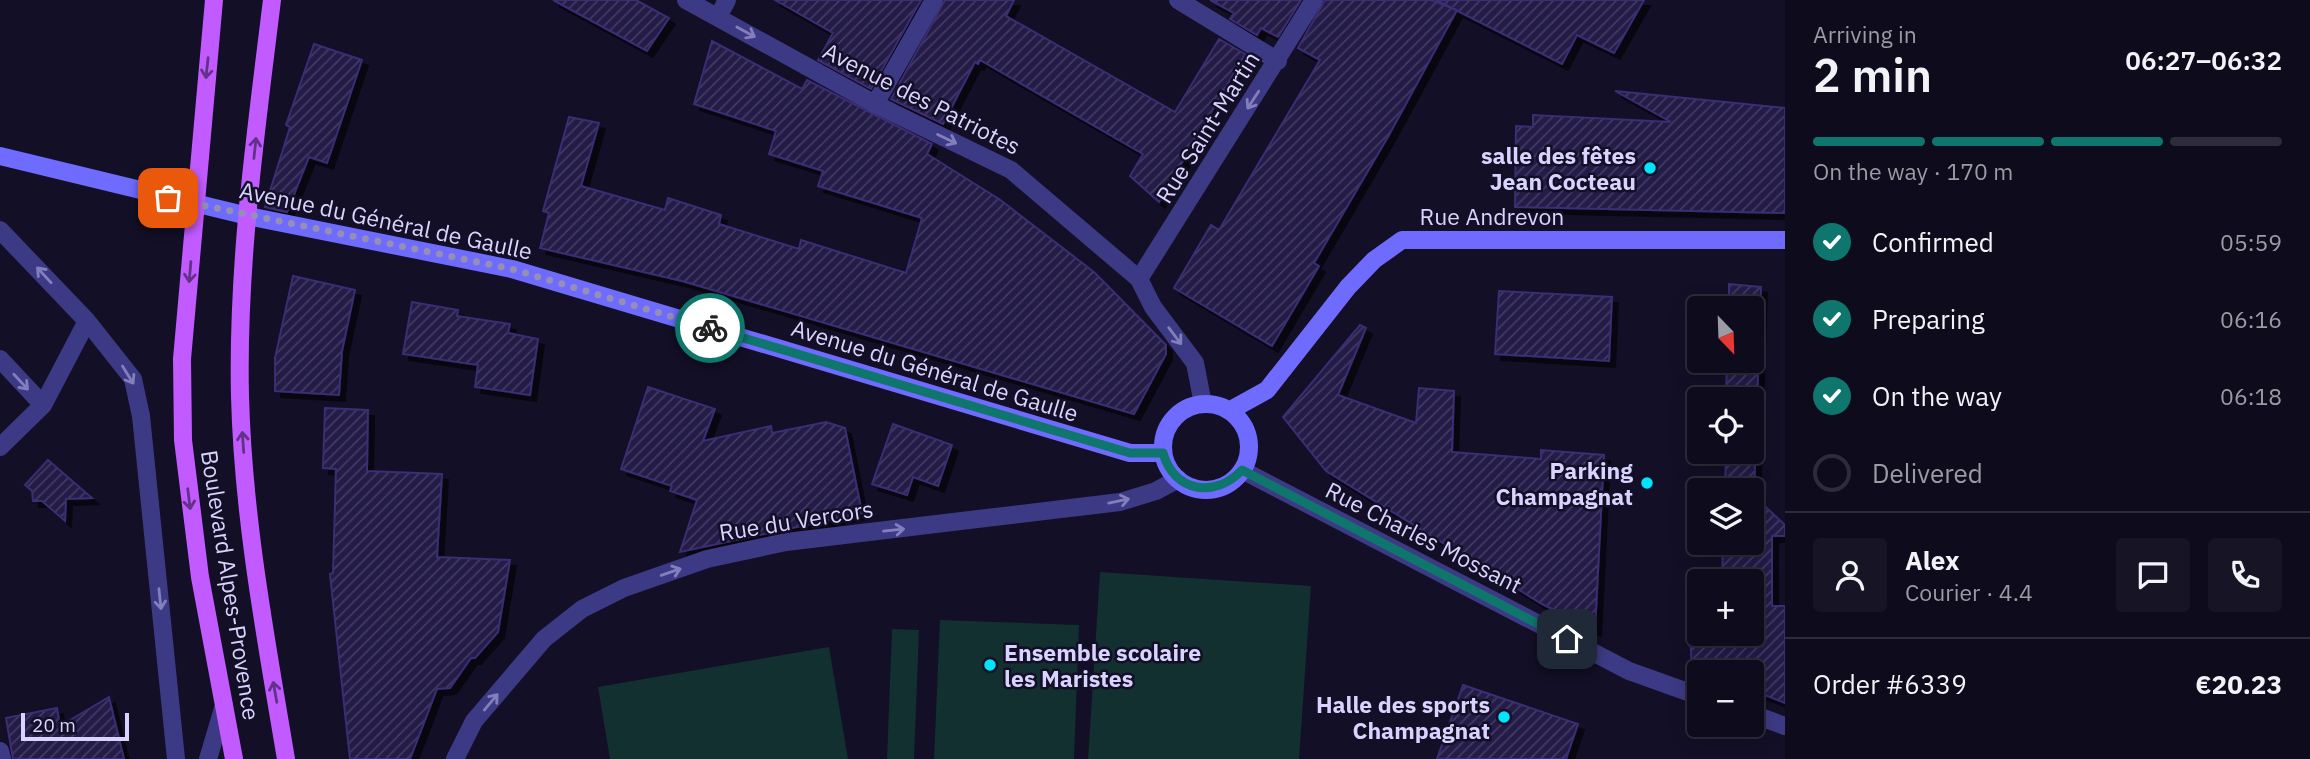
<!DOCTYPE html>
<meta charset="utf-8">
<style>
:root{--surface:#0e0b1c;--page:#171425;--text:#f1f3f6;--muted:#9b9ba3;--line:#2e2b3b;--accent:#0f766e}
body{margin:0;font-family:"IBM Plex Sans",sans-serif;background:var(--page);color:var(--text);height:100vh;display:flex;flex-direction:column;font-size:26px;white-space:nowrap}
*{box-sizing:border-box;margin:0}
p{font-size:23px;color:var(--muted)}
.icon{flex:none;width:38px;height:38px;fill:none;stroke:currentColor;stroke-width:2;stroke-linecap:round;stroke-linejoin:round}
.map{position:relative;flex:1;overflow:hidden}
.panel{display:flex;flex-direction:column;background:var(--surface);width:525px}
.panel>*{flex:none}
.needle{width:46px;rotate:157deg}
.buttons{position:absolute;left:1687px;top:296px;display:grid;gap:14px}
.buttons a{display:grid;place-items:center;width:77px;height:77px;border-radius:7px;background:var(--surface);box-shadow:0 4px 18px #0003,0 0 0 2px var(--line);font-size:35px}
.scale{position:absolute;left:21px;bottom:18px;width:108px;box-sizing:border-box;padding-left:7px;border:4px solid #d9d4ff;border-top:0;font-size:19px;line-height:24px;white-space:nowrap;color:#d9d4ff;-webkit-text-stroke:5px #130f26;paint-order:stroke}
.pin{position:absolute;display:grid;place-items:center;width:60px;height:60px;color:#fff;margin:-30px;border-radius:14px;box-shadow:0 4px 10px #0006}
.courier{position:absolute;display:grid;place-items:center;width:70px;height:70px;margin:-35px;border:5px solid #0f766e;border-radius:50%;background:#fff;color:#222;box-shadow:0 2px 9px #0007}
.head em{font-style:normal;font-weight:600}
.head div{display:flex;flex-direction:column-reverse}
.head{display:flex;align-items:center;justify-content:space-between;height:119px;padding:0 28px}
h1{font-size:46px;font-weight:600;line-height:52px}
.bar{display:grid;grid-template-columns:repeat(4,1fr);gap:10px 7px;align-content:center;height:84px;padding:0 28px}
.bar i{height:9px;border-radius:5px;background:var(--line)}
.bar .on{background:var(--accent)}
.bar p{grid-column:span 4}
.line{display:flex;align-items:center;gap:18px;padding:0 28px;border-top:2px solid var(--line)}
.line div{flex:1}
.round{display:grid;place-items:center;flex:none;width:74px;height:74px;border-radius:7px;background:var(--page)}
ol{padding:0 28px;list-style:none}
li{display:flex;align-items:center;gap:21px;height:77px}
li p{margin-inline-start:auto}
li .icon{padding:7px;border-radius:50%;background:var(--accent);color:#fff;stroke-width:4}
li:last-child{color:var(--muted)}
li i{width:38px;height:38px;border:4px solid var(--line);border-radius:50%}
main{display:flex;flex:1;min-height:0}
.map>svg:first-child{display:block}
.green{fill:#12302f}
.building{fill:url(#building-hatch);stroke:#3b2d73;stroke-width:2;filter:url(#shadow)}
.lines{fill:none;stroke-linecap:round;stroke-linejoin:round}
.service{stroke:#3d3a85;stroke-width:18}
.minor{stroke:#3d3a85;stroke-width:18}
.tertiary{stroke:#3d3a85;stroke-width:18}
.secondary{stroke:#6f6bff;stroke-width:18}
.primary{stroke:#c25bff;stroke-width:18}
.oneway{stroke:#837fbc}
.oneway2{stroke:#623188}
.done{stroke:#948fb3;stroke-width:7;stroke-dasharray:0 12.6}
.route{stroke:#0f766e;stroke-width:9}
.poi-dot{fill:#00e5ff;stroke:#130f26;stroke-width:2.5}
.labels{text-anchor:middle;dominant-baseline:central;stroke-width:5;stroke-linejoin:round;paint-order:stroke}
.street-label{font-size:23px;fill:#d9d4ff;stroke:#130f26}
.poi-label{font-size:23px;font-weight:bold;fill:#d9d4ff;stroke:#130f26;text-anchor:end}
</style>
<main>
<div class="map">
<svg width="1785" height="759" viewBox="0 0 1785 759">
<defs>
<pattern id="building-hatch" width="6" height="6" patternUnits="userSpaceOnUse" patternTransform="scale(1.75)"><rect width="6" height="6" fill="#241b47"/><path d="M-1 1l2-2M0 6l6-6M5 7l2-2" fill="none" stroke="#433b63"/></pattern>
<filter id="shadow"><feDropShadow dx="6" dy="6" stdDeviation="0" flood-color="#0009"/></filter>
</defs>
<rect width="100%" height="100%" fill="#130f26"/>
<path class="green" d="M1100,572L1311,586L1299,759H1088Z
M940,620L1079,625L1074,759H934Z
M892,629L919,630L914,759H887Z
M829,647L848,759H610L598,687Z"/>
<path class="building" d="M553,0H636L669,18L647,51Z
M775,0H921L871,89L818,60L833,33Z
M945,0H1014L1006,16L1175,112L1219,39L1245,54L1159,202L1130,176L1143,154L980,60L978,64L975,62L943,124L891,99Z
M1210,0H1301L1278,37L1261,28L1257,35L1230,19L1234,13Z
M1325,0H1431L1457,10L1389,135L1314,263L1319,266L1272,346L1174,288L1211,225L1219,230L1320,60L1298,48Z
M1436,0H1644L1614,53L1577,35L1562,64Z
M712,41L802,89L807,80L932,144L927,154L999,199L1094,272L1166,345V354L1134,414L682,281L540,248L549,213L543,211L569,117L599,123L581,186L665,210L668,198L721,215L719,224L799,249L801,240L906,273L922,218L818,186L823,171L769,154L776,131L694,104Z
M314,44L362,60L327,163L309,157L287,212L273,209L265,207L290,127L286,125Z
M1615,91L1785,108V213L1515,207L1516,126L1533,127V115L1671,122Z
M293,276L355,290L342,351L339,395L275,391V358Z
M1729,284L1761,287L1754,496L1785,525V536H1772V606H1785V703L1752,690V672H1692L1688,594L1699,596V634H1752V581H1722L1723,542H1752V490H1725L1726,452H1752V399H1726L1727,360H1752V308H1729Z
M1499,291L1612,297L1609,361L1495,354Z
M412,302L458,310L457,316L510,324L508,333L538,339L530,395L475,387L478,365L403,354Z
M1360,325L1366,328L1338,395L1416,423L1419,388L1454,391L1452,452L1541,459V450L1604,455L1595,630L1542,604L1326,471L1283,417Z
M648,387L715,409L703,441L771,426L772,433L826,422L845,428L862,513L680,552L697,500L670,491L672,486L621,469Z
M325,408L368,410L367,471L442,474L437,557L510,560L498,632L475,658H471L450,688L437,689L410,759H350L330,574L333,573L336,469L323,468Z
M893,424L952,445L938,486L913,477L907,495L872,484Z
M48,460L92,498L66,499L65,521L42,501H33L32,491L25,485Z
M1463,685L1578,724L1566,759H1437Z
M109,697L124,759H13L6,718L57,708L60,726Z"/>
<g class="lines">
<path class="service" d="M875,104L934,0
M0,230L87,321L133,379L141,416L176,759
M0,359L43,405
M0,447L43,405L87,321
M0,751L2,759"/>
<path class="minor" d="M1178,0L1278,61
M718,17L727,0
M1139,279L1314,0
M208,759L224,705
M455,759L474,721L544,639L582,609L624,588L707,559L786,542L1120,502L1156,491L1178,479"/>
<path class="tertiary" d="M686,0L875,104L1011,170L1139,279L1153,307L1195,363L1203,404
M1242,470L1629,671L1699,696
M1752,714L1785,726"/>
<path class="secondary" d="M0,156L248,216L512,269L1130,453H1163
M1163 447a43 43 0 1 1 86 0a43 43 0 1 1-86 0Z
M1229,411L1267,390L1348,287L1374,260L1402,240H1785"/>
<path class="primary" d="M214,0L182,359L183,440L200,577L234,759
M272,0C256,131 237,264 240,396C243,518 266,639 286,759"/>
</g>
<defs><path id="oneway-shaft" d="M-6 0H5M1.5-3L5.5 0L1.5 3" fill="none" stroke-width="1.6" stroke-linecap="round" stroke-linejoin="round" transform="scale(1.75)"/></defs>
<g class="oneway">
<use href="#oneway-shaft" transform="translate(746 32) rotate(29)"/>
<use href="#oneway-shaft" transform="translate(1253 100) rotate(123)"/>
<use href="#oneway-shaft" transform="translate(947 139) rotate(26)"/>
<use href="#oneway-shaft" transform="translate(44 275) rotate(-133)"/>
<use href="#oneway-shaft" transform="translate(1175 336) rotate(53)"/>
<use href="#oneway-shaft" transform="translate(128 375) rotate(58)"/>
<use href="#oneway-shaft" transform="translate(21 382) rotate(47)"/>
<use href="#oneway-shaft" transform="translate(1119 501) rotate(-12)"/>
<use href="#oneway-shaft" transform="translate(894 530) rotate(-6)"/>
<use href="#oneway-shaft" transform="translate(671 572) rotate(-19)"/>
<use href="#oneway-shaft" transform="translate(160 599) rotate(84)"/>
<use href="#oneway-shaft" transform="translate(491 702) rotate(-50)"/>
</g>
<g class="oneway2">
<use href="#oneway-shaft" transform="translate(207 68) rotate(96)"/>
<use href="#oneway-shaft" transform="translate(255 148) rotate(-84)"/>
<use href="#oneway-shaft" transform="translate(190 272) rotate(95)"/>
<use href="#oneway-shaft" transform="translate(243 442) rotate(-94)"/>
<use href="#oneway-shaft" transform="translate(189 499) rotate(83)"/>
<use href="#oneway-shaft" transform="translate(275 692) rotate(-100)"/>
</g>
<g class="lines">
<path class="done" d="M168,198L512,269L710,328"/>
<path class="route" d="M710,328L1130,453H1163C1174,492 1215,499 1242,470L1567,639"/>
</g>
<g class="poi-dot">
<circle cx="1650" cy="168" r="7"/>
<circle cx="1647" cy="483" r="7"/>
<circle cx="990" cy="665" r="7"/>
<circle cx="1504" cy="717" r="7"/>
</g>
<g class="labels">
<g class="street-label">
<text transform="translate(922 98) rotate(27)">Avenue des Patriotes</text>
<text transform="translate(1207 127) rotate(-58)">Rue Saint-Martin</text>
<text x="1492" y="216">Rue Andrevon</text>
<text transform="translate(386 220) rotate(12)">Avenue du Général de Gaulle</text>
<text transform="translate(935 370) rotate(17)">Avenue du Général de Gaulle</text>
<text transform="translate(796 520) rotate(-9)">Rue du Vercors</text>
<text transform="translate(1424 537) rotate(27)">Rue Charles Mossant</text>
<text transform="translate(231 585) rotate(81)">Boulevard Alpes-Provence</text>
</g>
<g class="poi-label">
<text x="1636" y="155">salle des fêtes<tspan x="1636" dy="26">Jean Cocteau</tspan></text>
<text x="1633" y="470">Parking<tspan x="1633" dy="26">Champagnat</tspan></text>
<text x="1004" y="652" text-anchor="start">Ensemble scolaire<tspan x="1004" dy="26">les Maristes</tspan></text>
<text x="1490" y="704">Halle des sports<tspan x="1490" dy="26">Champagnat</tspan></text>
</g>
</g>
</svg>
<div class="buttons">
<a><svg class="needle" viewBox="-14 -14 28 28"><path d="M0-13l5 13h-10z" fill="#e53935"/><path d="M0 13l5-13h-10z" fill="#9b9ba3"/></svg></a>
<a><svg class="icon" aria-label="locate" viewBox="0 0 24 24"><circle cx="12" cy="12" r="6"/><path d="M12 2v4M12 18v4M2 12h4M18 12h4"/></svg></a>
<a><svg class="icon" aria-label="layers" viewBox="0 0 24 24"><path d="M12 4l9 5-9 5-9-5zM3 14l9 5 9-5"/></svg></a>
<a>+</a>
<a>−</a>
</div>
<div class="scale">20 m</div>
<div class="pin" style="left:168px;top:198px;background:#ea580c"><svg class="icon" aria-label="bag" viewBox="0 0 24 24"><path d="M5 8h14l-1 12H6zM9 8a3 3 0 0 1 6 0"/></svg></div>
<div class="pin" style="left:1567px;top:639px;background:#1f2937"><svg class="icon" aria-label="home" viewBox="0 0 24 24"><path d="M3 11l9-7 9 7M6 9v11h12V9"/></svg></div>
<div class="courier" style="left:710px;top:328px"><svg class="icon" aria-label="bike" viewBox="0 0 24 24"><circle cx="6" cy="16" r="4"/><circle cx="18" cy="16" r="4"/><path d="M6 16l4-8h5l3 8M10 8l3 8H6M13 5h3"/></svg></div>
</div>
<section class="panel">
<div class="head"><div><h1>2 min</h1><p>Arriving in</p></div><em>06:27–06:32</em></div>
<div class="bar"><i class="on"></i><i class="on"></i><i class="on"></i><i></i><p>On the way · 170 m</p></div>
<ol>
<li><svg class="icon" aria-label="check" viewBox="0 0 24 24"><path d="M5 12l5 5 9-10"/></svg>Confirmed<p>05:59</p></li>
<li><svg class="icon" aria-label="check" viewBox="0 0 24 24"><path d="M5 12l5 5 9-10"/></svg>Preparing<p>06:16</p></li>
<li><svg class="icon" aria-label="check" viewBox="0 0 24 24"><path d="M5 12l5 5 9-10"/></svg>On the way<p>06:18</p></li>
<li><i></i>Delivered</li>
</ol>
<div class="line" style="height:126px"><a class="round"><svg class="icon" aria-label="person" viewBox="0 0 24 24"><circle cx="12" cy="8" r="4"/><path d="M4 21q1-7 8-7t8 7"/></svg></a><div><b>Alex</b><p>Courier · 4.4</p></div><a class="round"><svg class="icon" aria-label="chat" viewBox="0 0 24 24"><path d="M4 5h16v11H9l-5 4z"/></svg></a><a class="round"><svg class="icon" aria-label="phone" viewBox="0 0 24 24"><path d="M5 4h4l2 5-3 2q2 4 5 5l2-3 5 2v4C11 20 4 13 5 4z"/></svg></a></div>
<div class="line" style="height:91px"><div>Order #6339</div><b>€20.23</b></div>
</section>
</main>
